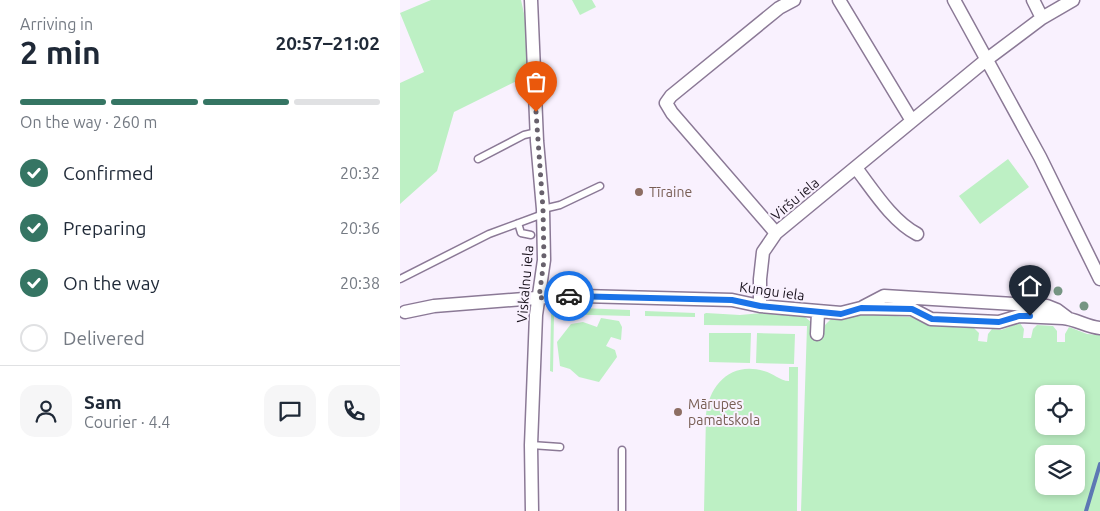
<!DOCTYPE html>
<meta charset="utf-8">
<style>
:root{--surface:#fff;--page:#f6f6f7;--text:#1f2937;--muted:#747a83;--line:#e0e1e3;--accent:#357563}
body{margin:0;font-family:Ubuntu,sans-serif;background:var(--page);color:var(--text);height:100vh;display:flex;flex-direction:column;font-size:19px;white-space:nowrap}
*{box-sizing:border-box;margin:0}
p{font-size:16px;color:var(--muted)}
.icon{flex:none;width:28px;height:28px;fill:none;stroke:currentColor;stroke-width:2;stroke-linecap:round;stroke-linejoin:round}
.map{position:relative;flex:1;overflow:hidden}
.side{display:flex;flex-direction:column;background:var(--surface);width:400px}
.side>*{flex:none}
.tools{position:absolute;left:635px;top:385px;display:grid;gap:10px}
.tools a{display:grid;place-items:center;width:50px;height:50px;border-radius:10px;background:var(--surface);box-shadow:0 2px 8px #0003;font-size:25px}
.pin{position:absolute;display:grid;place-items:center;width:42px;height:42px;color:#fff;margin:-51px -21px;border-radius:50% 50% 50% 0;rotate:-45deg;box-shadow:0 0 5px #0007}
.pin .icon{rotate:45deg}
.courier{position:absolute;display:grid;place-items:center;width:50px;height:50px;margin:-25px;border:4px solid #1a73e8;border-radius:50%;background:#fff;color:#222;box-shadow:0 1px 6px #0007}
.overview em{font-style:normal;font-weight:700}
.overview div{display:flex;flex-direction:column-reverse}
.overview{display:flex;align-items:center;justify-content:space-between;height:85px;padding:0 20px}
h1{font-size:32px;font-weight:700;line-height:38px}
.bar{display:grid;grid-template-columns:repeat(4,1fr);gap:8px 5px;align-content:center;height:60px;padding:0 20px}
.bar i{height:6px;border-radius:4px;background:var(--line)}
.bar .selected{background:var(--accent)}
.bar p{grid-column:span 4}
.line{display:flex;align-items:center;gap:12px;padding:0 20px;border-top:1px solid var(--line)}
.line div{flex:1}
.round{display:grid;place-items:center;flex:none;width:52px;height:52px;border-radius:15px;background:var(--page)}
ol{padding:0 20px;list-style:none}
li{display:flex;align-items:center;gap:15px;height:55px}
li p{margin-inline-start:auto}
li .icon{padding:5px;border-radius:50%;background:var(--accent);color:#fff;stroke-width:4}
li:last-child{color:var(--muted)}
li i{width:28px;height:28px;border:2px solid var(--line);border-radius:50%}
main{display:flex;flex:1;min-height:0}
.map>svg:first-child{display:block}
.green{fill:#bdf0c4;fill-rule:evenodd}
.lines{fill:none;stroke-linecap:round;stroke-linejoin:round}
.stream{stroke:#5d78b4;stroke-width:4}
.lane-casing{stroke:#8b7996;stroke-width:9}
.street-casing{stroke:#8b7996;stroke-width:15}
.lane{stroke:#fff;stroke-width:6}
.street{stroke:#fff;stroke-width:12}
.tree{fill:#769583}
.done{stroke:#68616c;stroke-width:5;stroke-dasharray:0 9}
.route{stroke:#1a73e8;stroke-width:6}
.education-dot{fill:#8d6e63;stroke:#f9f1fe;stroke-width:2}
.labels{text-anchor:middle;dominant-baseline:central;stroke-width:4;stroke-linejoin:round;paint-order:stroke}
.education-label{font-size:14px;fill:#785e54;stroke:#f9f1fe;text-anchor:start}
.street-label{font-size:14px;fill:#1a131e;stroke:#f9f1fe}
</style>
<main>
<section class="side">
<div class="overview"><div><h1>2 min</h1><p>Arriving in</p></div><em>20:57–21:02</em></div>
<div class="bar"><i class="selected"></i><i class="selected"></i><i class="selected"></i><i></i><p>On the way · 260 m</p></div>
<ol>
<li><svg class="icon" aria-label="check" viewBox="0 0 24 24"><path d="M5 12l5 5 9-10"/></svg>Confirmed<p>20:32</p></li>
<li><svg class="icon" aria-label="check" viewBox="0 0 24 24"><path d="M5 12l5 5 9-10"/></svg>Preparing<p>20:36</p></li>
<li><svg class="icon" aria-label="check" viewBox="0 0 24 24"><path d="M5 12l5 5 9-10"/></svg>On the way<p>20:38</p></li>
<li><i></i>Delivered</li>
</ol>
<div class="line" style="height:90px"><a class="round"><svg class="icon" aria-label="person" viewBox="0 0 24 24"><circle cx="12" cy="8" r="4"/><path d="M4 21q1-7 8-7t8 7"/></svg></a><div><b>Sam</b><p>Courier · 4.4</p></div><a class="round"><svg class="icon" aria-label="chat" viewBox="0 0 24 24"><path d="M4 5h16v11H9l-5 4z"/></svg></a><a class="round"><svg class="icon" aria-label="phone" viewBox="0 0 24 24"><path d="M5 4h4l2 5-3 2q2 4 5 5l2-3 5 2v4C11 20 4 13 5 4z"/></svg></a></div>
</section>
<div class="map">
<svg width="700" height="511" viewBox="0 0 700 511">
<rect width="100%" height="100%" fill="#f9f1fe"/>
<path class="green" d="M31,0H121L125,18L129,75L54,112L37,171L0,204V83L24,72L0,13Z
M172,0H192L196,7L180,15Z
M608,159L629,187L580,224L559,196Z
M156,307L230,310V316L154,314L153,372L150,371L151,315L152,310Z
M245,311L295,313V317L245,316Z
M306,313L340,315L362,313L405,317L411,322V325L423,327L431,319L443,320L463,314L511,317L531,326L574,328L579,333L578,341L587,342L588,334L592,329L601,330L620,323L624,329L623,338H631L633,329L637,325L653,326L657,331V342H665V334L669,327L687,334L700,335V511H401L407,326L304,325V314ZM644,394H676V426H644ZM644,454H676V486H644Z
M201,318L219,321L222,327L221,340L211,337L206,346L215,350L217,357L199,382L179,377L170,369L160,366L157,342L171,324L183,322L197,327Z
M309,333H351L350,363L309,362Z
M357,333L395,334L394,364L356,363Z
M389,367H398L397,511H304L306,415C309,384 332,361 364,371C373,373 380,381 389,381Z"/>
<g class="lines">
<path class="stream" d="M686,511L700,464"/>
<g class="lane-casing">
<path id="lane" d="M78,159L124,135L137,132
M143,209L160,205L200,186
M118,223L121,233L131,235
M0,279L89,234L143,214
M131,445L160,447
M222,511V450"/>
</g>
<g class="street-casing">
<path id="street" d="M131,0L137,141L143,209L144,260L136,315L131,445L132,511
M394,0L379,8L271,96L266,103L272,113L376,233L586,60L642,18L673,0
M439,0L512,121
M554,0L640,157L700,279
M633,0L642,18
M456,168C473,190 492,221 517,234
M360,306V279L363,252L376,233
M463,307L484,296L647,306L657,310L669,319
M5,312L34,306L161,296H182L332,300L360,306L441,313L461,308L512,309L531,319L599,322L619,316L663,318C676,319 687,327 700,328
M417,334L418,312"/>
</g>
<use href="#lane" class="lane"/>
<use href="#street" class="street"/>
</g>
<g class="tree">
<circle cx="658" cy="291" r="4.5"/>
<circle cx="684" cy="306" r="4.5"/>
</g>
<g class="lines">
<path class="done" d="M136,112L143,209L144,260L139,298L169,296"/>
<path class="route" d="M169,296L332,300L360,306L441,314L461,308L512,309L532,319L599,322L619,316H630"/>
</g>
<g class="education-dot">
<circle cx="239" cy="192" r="5"/>
<circle cx="278" cy="412" r="5"/>
</g>
<g class="labels">
<g class="education-label">
<text x="249" y="192">Tīraine</text>
<text x="288" y="404">Mārupes<tspan x="288" dy="16">pamatskola</tspan></text>
</g>
<g class="street-label">
<text transform="translate(395 199) rotate(-40)">Viršu iela</text>
<text transform="translate(125 284) rotate(-85)">Viskalnu iela</text>
<text transform="translate(372 291) rotate(8)">Kungu iela</text>
</g>
</g>
</svg>
<div class="tools">
<a><svg class="icon" aria-label="locate" viewBox="0 0 24 24"><circle cx="12" cy="12" r="6"/><path d="M12 2v4M12 18v4M2 12h4M18 12h4"/></svg></a>
<a><svg class="icon" aria-label="layers" viewBox="0 0 24 24"><path d="M12 4l9 5-9 5-9-5zM3 14l9 5 9-5"/></svg></a>
</div>
<div class="pin" style="left:136px;top:112px;background:#ea580c"><svg class="icon" aria-label="bag" viewBox="0 0 24 24"><path d="M5 8h14l-1 12H6zM9 8a3 3 0 0 1 6 0"/></svg></div>
<div class="pin" style="left:630px;top:316px;background:#1f2937"><svg class="icon" aria-label="home" viewBox="0 0 24 24"><path d="M3 11l9-7 9 7M6 9v11h12V9"/></svg></div>
<div class="courier" style="left:169px;top:296px"><svg class="icon" aria-label="car" viewBox="0 0 24 24"><path d="M5 17H2v-5l4-1 3-4h7l3 4 3 1v5h-3M9 17h6M6 11h13"/><circle cx="7" cy="17" r="2"/><circle cx="17" cy="17" r="2"/></svg></div>
</div>
</main>
